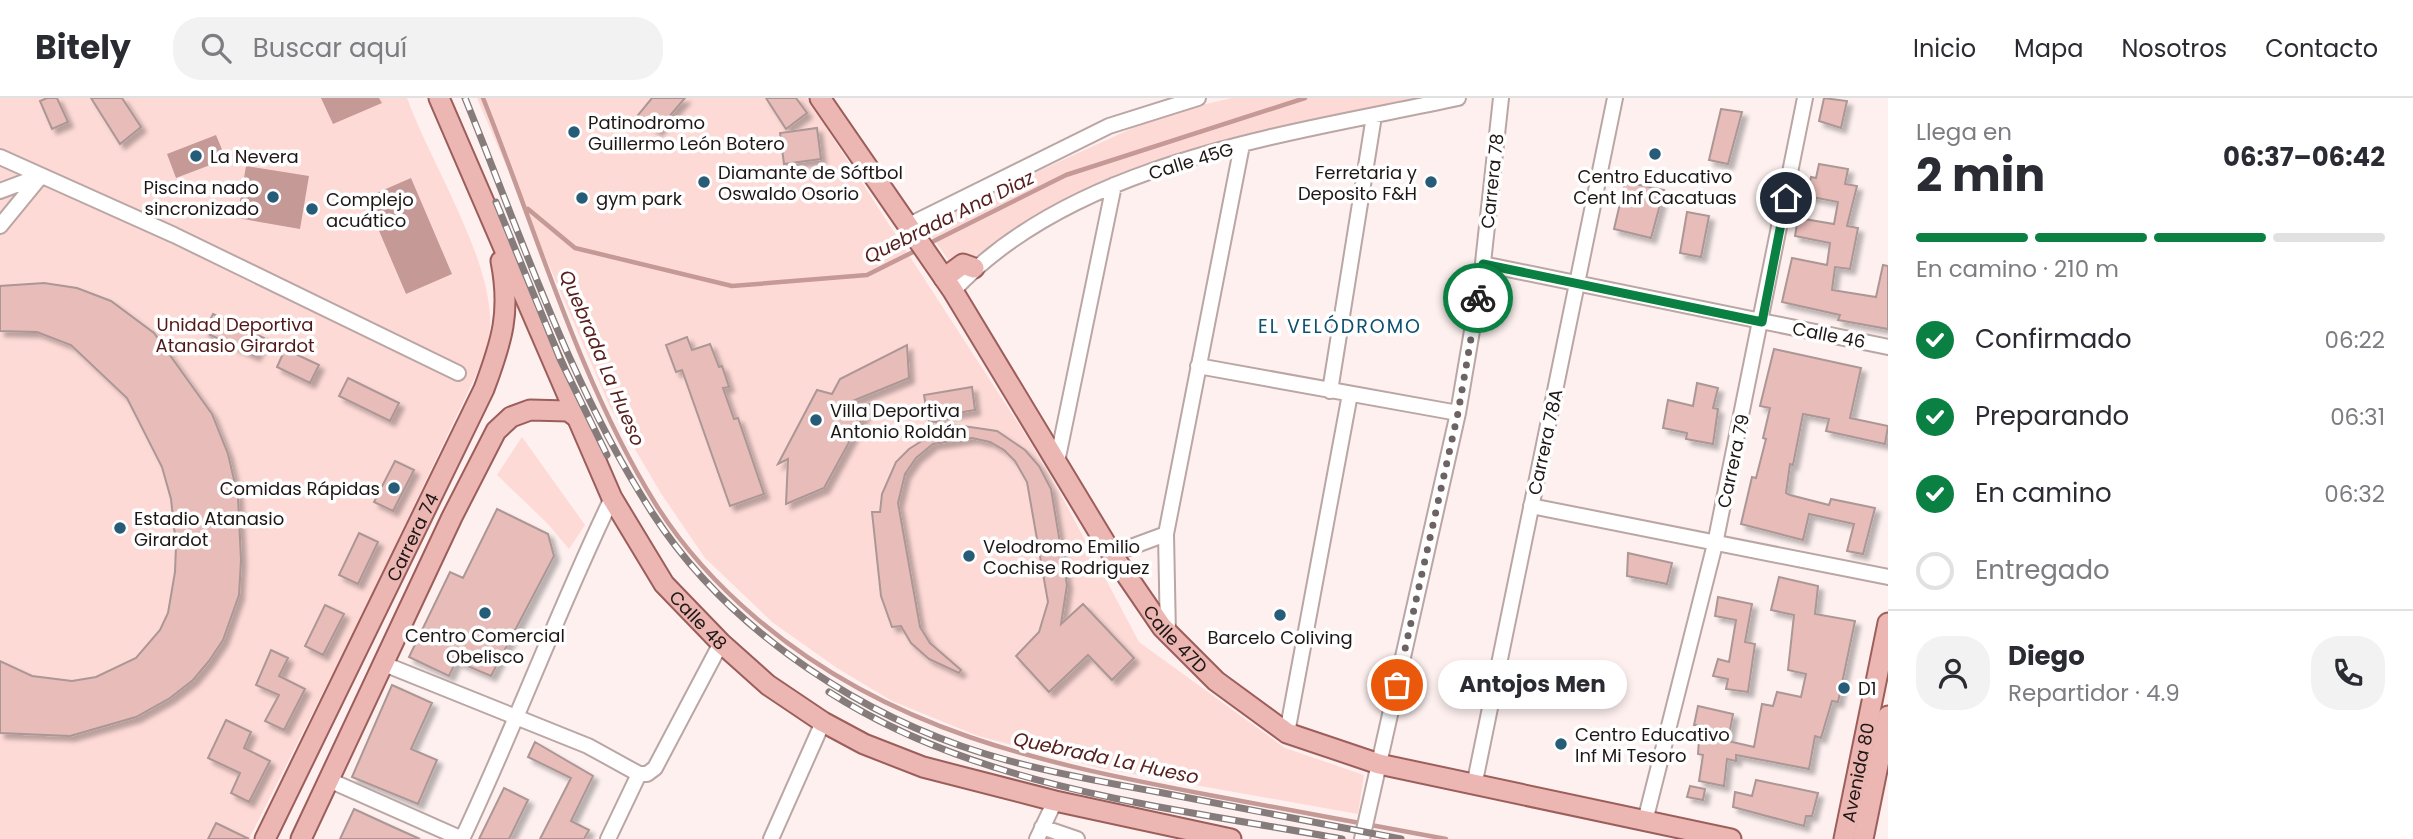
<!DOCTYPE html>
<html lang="es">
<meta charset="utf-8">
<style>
:root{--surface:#fff;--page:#f2f2f3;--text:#2b2b33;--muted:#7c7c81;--line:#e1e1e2;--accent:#0b8043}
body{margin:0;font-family:Poppins,sans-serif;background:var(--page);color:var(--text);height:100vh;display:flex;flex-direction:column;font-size:26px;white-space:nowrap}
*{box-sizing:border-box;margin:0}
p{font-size:23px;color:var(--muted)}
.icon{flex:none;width:38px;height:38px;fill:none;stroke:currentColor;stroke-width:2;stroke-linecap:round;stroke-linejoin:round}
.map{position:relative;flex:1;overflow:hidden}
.side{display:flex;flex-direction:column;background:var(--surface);width:525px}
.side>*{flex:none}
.pin{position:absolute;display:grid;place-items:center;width:60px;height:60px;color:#fff;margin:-30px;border:4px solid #fff;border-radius:50%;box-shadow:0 2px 7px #0007}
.courier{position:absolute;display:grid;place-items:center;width:70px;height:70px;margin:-35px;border:5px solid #0b8043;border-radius:50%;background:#fff;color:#222;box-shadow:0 2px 9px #0007}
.bubble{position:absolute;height:49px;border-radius:24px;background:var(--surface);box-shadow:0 4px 10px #0003;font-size:23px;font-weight:700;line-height:49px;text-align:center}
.overview em{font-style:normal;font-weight:700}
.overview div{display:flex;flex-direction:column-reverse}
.overview{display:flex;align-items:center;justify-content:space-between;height:119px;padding:0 28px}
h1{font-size:46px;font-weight:700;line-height:52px}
.bar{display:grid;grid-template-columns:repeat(4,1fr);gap:10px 7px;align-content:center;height:84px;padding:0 28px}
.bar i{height:9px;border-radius:5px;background:var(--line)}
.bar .active{background:var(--accent)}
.bar p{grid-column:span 4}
.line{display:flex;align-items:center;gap:18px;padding:0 28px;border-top:2px solid var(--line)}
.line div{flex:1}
.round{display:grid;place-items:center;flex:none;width:74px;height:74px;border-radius:28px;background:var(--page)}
ol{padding:0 28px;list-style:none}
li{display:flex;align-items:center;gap:21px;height:77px}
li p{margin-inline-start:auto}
li .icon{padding:7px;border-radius:50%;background:var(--accent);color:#fff;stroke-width:4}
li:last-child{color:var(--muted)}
li i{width:38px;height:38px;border:4px solid var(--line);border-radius:50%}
header{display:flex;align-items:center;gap:42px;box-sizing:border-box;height:98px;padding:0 35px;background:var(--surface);border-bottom:2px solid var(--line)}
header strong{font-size:33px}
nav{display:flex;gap:38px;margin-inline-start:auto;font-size:24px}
.search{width:490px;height:63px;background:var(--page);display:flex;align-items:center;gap:18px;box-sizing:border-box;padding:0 24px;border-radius:28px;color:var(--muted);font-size:26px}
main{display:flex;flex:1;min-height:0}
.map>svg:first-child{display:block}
.green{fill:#fedad6}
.water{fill:#c49996}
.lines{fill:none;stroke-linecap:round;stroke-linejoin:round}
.stream{stroke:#c49996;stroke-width:4.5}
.building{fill:#e8bcb8;stroke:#ab9795;stroke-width:2;filter:url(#shadow)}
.minor-casing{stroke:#baa6a4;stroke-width:18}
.major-casing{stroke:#9c5e5b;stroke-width:23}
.minor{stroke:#fff;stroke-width:14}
.major{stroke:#ecb6b3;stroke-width:19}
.rail-casing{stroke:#857c7b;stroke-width:7}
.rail{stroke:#fff;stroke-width:4.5;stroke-dasharray:13;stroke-linecap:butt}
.done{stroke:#6c6362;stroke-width:7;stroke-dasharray:0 12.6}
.route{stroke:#0b8043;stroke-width:9}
.poi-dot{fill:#275c78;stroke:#fff;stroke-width:2.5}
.labels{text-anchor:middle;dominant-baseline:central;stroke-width:7;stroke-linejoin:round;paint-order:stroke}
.poi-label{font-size:18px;fill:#1e1716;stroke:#fff;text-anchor:start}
.street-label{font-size:18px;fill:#1e1716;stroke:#fff}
.park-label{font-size:18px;fill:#511a1a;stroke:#fff}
.water-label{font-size:19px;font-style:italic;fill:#57201f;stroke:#fff}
.neighbourhood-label{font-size:19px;letter-spacing:2px;fill:#0c506e;stroke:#fff}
</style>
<header>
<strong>Bitely</strong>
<div class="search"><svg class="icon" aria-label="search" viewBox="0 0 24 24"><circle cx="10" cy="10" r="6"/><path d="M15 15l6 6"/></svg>Buscar aquí</div>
<nav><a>Inicio</a><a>Mapa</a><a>Nosotros</a><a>Contacto</a></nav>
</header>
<main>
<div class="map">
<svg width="1888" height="741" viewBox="0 0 1888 741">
<defs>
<filter id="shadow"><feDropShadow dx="5" dy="5" stdDeviation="2" flood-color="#0004"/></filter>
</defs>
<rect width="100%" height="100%" fill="#fdf0ef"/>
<path class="green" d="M0,0H407C431,65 486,151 490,217C491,232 488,245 484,260L361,519L249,741H0Z
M477,0H807L1027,339L1060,395L1139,544L1285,650L1364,677L1358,716L1099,670L978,638L892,603L837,570L772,524L705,460L662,397L610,309Z
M1232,0H1427L1109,83L954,170L923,126L1163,16Z
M522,339L585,427L569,451L548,426L497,377Z"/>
<path class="water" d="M321,0H379L382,5L333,26Z
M216,37L226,61L176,80L167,56Z
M246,68L309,78L300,131L237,120Z
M411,80L452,176L406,196L365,100Z"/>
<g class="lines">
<path class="stream" d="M483,0C537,134 579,283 655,405C683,450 716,486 756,520C890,634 1042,665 1209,697C1288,712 1367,726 1446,741
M528,111L575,150L732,188L867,177L917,152
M928,146L1066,77L1305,0"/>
</g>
<path class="building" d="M47,0H57L68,24L52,31L40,3Z
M91,0H122L141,29L120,46Z
M652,0H685L657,33L638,17Z
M766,0H796L807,15L786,31Z
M1824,0L1847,3L1841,30L1819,23Z
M1721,11L1742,14L1728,66L1709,62Z
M817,30L821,61L784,66L780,35Z
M1819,66L1848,71L1845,86L1857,88L1847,128L1858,130L1850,171L1835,169L1832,192L1876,199L1883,167L1888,168V231L1838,222L1840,217L1782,204L1792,160L1827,167L1830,145L1795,138L1798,120L1834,126L1838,104L1807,98L1811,79L1816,80Z
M1625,84L1664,92L1651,140L1614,131Z
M1687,114L1709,118L1701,159L1680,155Z
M44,185L77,190L111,203L154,235L212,316L228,356L238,399L241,462L239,497L223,542L209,563L193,582L170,600L136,619L70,638L0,635V563L32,578L72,583L96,579L136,560L160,532L168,515L175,474L176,448L171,401L162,369L127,300L71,247L37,234L0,233V188Z
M213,216L264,240L255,258L204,234Z
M687,239L692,252L710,246L719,269L722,268L729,289L723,290L734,321L738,320L764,396L730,408L682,272L676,274L666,247Z
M907,247L909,280L845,306L846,310L870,306L824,390L786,406L788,361L778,366L817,292L832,296L840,281Z
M285,251L319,267L310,285L277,269Z
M1774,251L1861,270L1850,320L1888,328L1885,346L1826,333L1829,321L1803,316L1793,367L1790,366L1786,395L1790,397L1829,407L1831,401L1875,410L1863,456L1847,453L1854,426L1809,416L1803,442L1741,426L1752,379L1756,380L1766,341L1763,340L1770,310L1760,308Z
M348,280L399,305L390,323L339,298Z
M1697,285L1718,290L1713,310L1718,311L1713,346L1686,341L1687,335L1663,330L1668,302L1693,308Z
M972,289L975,312L928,320L924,297Z
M929,323L997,333L1025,352L1039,368L1051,391L1067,487L1061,526L1083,506L1134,560L1112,582L1088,557L1049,594L1016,558L1039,534L1048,504L1027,384L1015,363L1004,352L990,344L972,340L933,346L916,360L905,376L898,405L920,529L930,545L961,572L959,575L929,561L911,545L901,528L892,529L881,498L872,414H880L882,396L896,364L909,351L931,337Z
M395,363L414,372L393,413L374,404Z
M497,411L548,436L554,458L491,578L456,563L449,578L409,559L450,474L463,480Z
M359,435L378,444L358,486L339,477Z
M1628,455L1672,465L1667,486L1627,478Z
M1779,479L1818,488L1815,516L1855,523L1838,604L1832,603L1821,640L1815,638L1809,671L1736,657V663L1727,661L1724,688L1699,683L1703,657L1698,656L1700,627H1694L1698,608L1733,616L1728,643L1754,649L1762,606L1773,608L1777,594L1801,599L1806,576L1788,572L1794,517L1771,512Z
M1718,499L1752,506L1745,544L1755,546L1748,594L1726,591L1728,581L1713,578L1718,561L1729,564L1736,522L1715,518Z
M325,507L344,516L323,557L305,548Z
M271,552L288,560L279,578L305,591L284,632L265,623L279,597L256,587Z
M392,587L432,605L411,651L437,662L418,706L352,679Z
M226,622L251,634L244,650L270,663L249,704L231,695L240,675L208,660Z
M535,644L593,678L571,723L589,732L584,741H540L571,680L528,659Z
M1756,682L1818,695L1812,718H1806L1804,728L1733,709L1735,694L1752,698Z
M1690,688L1705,691L1703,702L1687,699Z
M504,690L528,702L509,741H479Z
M354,711L391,728L420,741H340Z
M216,725L249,741H208Z"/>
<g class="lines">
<g class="minor-casing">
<path id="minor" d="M0,59L174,137L458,275
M0,93L40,78
M909,127L1109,28L1198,0
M0,128L41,78
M1483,166L1888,249
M953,193C1075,62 1291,36 1458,0
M1198,268L1458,315
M1330,293L1374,18
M1057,364L1114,87
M1531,408L1888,479
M1112,456L1166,436
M1168,538L1166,436L1242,47
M384,566L588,648L639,676
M1287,635L1350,296
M329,682L462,741
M1474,688L1615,0
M1645,723L1715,446L1805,0
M1042,729L1077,741
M462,741C515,629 558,512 612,400
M608,741L639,676H647L655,670L721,545
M771,741L823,624
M1037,741L1055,703
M1362,741L1458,315L1482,174L1501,0"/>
</g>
<g class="major-casing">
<g id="major">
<path id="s1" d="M439,0L612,400L664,486L721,545L768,587L823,624L864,646L923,669L1055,703L1231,741"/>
<path id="s2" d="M820,0L953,193L1112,456L1162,529L1216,583L1287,635L1379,666L1731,741"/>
<path d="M944,180L963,166L974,170"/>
<path id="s3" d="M265,741L484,291C502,243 511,214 501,163"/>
<path d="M301,741L452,419L496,333L511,319L530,312L568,313L578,320"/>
<path id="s4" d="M1844,741L1888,525"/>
<path d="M1863,741L1888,618"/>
</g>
</g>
<use href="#minor" class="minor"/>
<use href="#major" class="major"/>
<g class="rail-casing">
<path id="rail" d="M465,0C522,140 570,288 653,416C722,523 842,606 961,648C1024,670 1092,682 1158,694C1239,710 1320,725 1401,741
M496,104L560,261L607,357
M829,594C980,691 1169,709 1342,741"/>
</g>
<use href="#rail" class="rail"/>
</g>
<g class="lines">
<path class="done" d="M1397,587L1458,315L1478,200"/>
<path class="route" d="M1478,200L1483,166L1762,224L1786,100"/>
</g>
<g class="poi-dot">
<circle cx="574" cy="34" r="7"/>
<circle cx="1655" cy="56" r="7"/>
<circle cx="196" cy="58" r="7"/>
<circle cx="704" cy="84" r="7"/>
<circle cx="1431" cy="84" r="7"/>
<circle cx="273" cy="99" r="7"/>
<circle cx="582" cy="100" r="7"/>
<circle cx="312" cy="111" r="7"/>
<circle cx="816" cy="322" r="7"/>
<circle cx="394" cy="390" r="7"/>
<circle cx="120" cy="430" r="7"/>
<circle cx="969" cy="458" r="7"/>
<circle cx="485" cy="515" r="7"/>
<circle cx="1280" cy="517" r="7"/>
<circle cx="1844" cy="590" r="7"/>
<circle cx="1561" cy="646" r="7"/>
</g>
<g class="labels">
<g class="poi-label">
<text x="588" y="24">Patinodromo<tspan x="588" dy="21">Guillermo León Botero</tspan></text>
<text x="210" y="58">La Nevera</text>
<text x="718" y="74">Diamante de Sóftbol<tspan x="718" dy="21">Oswaldo Osorio</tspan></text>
<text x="1417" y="74" text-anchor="end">Ferretaria y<tspan x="1417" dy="21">Deposito F&amp;H</tspan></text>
<text x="1655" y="78" text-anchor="middle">Centro Educativo<tspan x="1655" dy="21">Cent Inf Cacatuas</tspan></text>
<text x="259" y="89" text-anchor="end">Piscina nado<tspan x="259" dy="21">sincronizado</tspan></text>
<text x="596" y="100">gym park</text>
<text x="326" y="101">Complejo<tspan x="326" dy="21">acuático</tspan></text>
<text x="830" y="312">Villa Deportiva<tspan x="830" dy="21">Antonio Roldán</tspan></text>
<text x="380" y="390" text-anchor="end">Comidas Rápidas</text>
<text x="134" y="420">Estadio Atanasio<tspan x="134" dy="21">Girardot</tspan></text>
<text x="983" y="448">Velodromo Emilio<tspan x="983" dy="21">Cochise Rodriguez</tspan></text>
<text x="485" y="537" text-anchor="middle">Centro Comercial<tspan x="485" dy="21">Obelisco</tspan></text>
<text x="1280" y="539" text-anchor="middle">Barcelo Coliving</text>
<text x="1858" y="590">D1</text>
<text x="1575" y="636">Centro Educativo<tspan x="1575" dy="21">Inf Mi Tesoro</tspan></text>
</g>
<g class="street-label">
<text transform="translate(1191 63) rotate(-17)">Calle 45G</text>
<text transform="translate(1492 83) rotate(-84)">Carrera 78</text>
<text transform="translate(1829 237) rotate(11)">Calle 46</text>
<text transform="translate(1545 344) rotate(-78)">Carrera 78A</text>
<text transform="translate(1733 363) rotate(-78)">Carrera 79</text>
<text stroke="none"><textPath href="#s3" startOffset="336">Carrera 74</textPath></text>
<text stroke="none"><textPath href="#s1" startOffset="586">Calle 48</textPath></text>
<text stroke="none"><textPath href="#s2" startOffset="648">Calle 47D</textPath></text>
<text stroke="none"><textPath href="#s4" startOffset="68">Avenida 80</textPath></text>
</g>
<g class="park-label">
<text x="235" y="226">Unidad Deportiva<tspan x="235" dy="21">Atanasio Girardot</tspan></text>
</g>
<g class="water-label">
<text transform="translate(949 119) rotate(-26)">Quebrada Ana Diaz</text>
<text transform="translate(602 260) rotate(67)">Quebrada La Hueso</text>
<text transform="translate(1106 660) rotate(12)">Quebrada La Hueso</text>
</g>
<g class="neighbourhood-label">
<text x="1340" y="228">EL VELÓDROMO</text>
</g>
</g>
</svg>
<div class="pin" style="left:1397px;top:587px;background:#ea580c"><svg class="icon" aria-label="bag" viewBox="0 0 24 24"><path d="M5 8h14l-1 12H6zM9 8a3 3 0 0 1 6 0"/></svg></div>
<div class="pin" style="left:1786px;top:100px;background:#1f2937"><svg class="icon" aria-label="home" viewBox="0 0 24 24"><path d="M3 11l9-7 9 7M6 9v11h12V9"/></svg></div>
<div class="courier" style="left:1478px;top:200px"><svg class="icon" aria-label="bike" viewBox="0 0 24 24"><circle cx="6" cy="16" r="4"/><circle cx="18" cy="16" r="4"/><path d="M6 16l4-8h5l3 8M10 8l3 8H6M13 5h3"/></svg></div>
<div class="bubble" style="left:1438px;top:562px;width:189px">Antojos Men</div>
</div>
<section class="side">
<div class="overview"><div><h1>2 min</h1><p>Llega en</p></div><em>06:37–06:42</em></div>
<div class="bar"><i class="active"></i><i class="active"></i><i class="active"></i><i></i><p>En camino · 210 m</p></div>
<ol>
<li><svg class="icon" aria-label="check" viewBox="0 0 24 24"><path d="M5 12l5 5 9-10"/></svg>Confirmado<p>06:22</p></li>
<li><svg class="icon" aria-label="check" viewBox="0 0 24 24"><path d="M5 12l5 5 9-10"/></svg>Preparando<p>06:31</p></li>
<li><svg class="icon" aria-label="check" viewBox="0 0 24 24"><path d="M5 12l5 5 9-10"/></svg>En camino<p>06:32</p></li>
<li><i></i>Entregado</li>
</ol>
<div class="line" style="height:126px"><a class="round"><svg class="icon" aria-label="person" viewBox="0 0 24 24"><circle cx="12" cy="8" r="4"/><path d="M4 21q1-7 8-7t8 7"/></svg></a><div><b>Diego</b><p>Repartidor · 4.9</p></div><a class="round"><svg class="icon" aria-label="phone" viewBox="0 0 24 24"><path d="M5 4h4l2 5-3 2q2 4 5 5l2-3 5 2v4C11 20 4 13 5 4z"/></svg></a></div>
</section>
</main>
